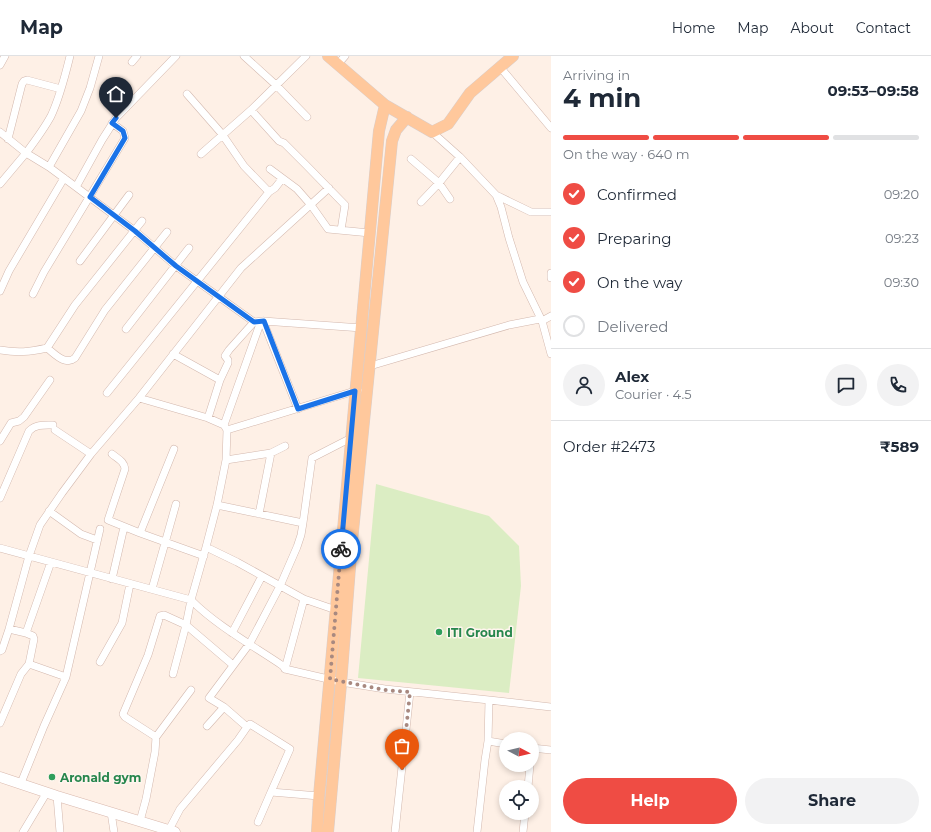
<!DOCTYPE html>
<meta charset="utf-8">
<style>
:root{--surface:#fff;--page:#f2f2f3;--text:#1f2937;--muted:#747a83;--line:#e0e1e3;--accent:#ef4c44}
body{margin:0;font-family:Montserrat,sans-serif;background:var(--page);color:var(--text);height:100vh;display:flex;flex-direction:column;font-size:15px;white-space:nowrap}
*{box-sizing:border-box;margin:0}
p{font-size:13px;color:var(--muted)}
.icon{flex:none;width:22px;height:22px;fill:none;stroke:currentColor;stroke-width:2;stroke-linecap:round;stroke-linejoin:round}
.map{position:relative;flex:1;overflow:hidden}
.side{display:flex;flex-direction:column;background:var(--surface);width:380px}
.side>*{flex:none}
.needle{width:26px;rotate:97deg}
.fabs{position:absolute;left:499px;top:676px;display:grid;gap:8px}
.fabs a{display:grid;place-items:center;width:40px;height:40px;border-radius:50%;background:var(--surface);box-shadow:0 2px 6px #0003;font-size:20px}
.pin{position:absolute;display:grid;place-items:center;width:34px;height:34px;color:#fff;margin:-41px -17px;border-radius:50% 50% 50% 0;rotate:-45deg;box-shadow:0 0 4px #0007}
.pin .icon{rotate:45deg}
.courier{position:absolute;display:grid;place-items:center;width:40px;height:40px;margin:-20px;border:3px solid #1a73e8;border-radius:50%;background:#fff;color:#222;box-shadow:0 1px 5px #0007}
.summary em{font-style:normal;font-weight:700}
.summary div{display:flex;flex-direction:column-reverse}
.summary{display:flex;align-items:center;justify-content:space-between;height:68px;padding:0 12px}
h1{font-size:26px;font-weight:700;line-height:30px}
.bar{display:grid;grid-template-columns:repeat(4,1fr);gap:6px 4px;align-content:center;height:48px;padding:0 12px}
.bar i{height:5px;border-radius:3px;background:var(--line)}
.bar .current{background:var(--accent)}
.bar p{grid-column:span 4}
.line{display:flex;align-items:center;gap:10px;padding:0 12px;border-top:1px solid var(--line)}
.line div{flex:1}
.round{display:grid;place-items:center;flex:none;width:42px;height:42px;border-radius:21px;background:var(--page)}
ol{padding:0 12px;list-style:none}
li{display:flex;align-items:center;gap:12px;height:44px}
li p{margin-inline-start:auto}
li .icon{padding:4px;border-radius:50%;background:var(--accent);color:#fff;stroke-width:4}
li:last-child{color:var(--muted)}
li i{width:22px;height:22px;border:2px solid var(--line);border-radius:50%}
.action{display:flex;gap:8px;margin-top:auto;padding:8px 12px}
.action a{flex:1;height:46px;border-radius:24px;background:var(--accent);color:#fff;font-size:16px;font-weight:700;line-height:46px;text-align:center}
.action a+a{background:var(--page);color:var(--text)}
header{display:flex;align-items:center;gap:24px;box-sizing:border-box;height:56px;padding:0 20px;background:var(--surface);border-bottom:1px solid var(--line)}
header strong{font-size:19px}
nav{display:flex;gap:22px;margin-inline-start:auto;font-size:14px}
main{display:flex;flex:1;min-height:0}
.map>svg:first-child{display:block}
.green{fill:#dbedc3}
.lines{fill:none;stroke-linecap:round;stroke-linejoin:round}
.street-casing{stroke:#d3b8ae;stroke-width:8}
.secondary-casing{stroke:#d9b8ad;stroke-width:11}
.primary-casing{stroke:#d9cecc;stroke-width:12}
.street{stroke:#fff;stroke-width:7}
.secondary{stroke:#fff;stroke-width:10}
.primary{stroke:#ffc89c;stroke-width:11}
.done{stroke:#a88980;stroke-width:4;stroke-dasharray:0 7.2}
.route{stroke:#1a73e8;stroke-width:5}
.leisure-dot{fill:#2e9e5b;stroke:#fff5ee;stroke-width:1.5}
.labels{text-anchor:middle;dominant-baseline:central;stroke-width:3;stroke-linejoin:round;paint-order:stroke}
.leisure-label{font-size:12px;font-weight:bold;fill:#27864d;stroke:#fff5ee;text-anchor:start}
</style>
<header>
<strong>Map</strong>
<nav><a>Home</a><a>Map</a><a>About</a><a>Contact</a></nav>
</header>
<main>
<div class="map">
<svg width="551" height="776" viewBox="0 0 551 776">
<rect width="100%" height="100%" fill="#fef0e6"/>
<path class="green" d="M376,428L489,460L519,490L521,530L509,637L358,622Z"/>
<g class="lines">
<g class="street-casing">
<path id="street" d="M176,0L116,62L102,84L76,131L135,175L176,210L254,266L263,265L362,272
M244,0L276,29L307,61
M132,6L137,0
M338,8L345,0
M0,9L5,0
M500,11L551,72
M187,38L222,78L244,110L269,136
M251,54L279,85L284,87L306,109L345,149L341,174
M0,76L26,97L0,128
M432,76L460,101L496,139L501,151L509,182L523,226L542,265L551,260
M8,83L22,28L24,25L27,24L61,33
M201,98L251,54L306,0
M411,103L439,127L450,143
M49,111L26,97C35,85 44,73 51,60C60,41 65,20 70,0
M270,113L297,133L311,149L328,173L370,177
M76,131L49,111L81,55L90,32L99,0
M496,139L531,156H551
M421,146L439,127L460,101
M80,205L129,139
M551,217V222
M0,235L9,215L64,122
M33,238L44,216L125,82L123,75L112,67
M263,265L298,353
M542,265L551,298
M126,273L189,192
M47,292C55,298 65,310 75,302L105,254L167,176
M0,294C18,297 29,296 47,292L75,249L142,165
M173,298L220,324
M370,310L509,269L540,263
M107,337L269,136L275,132L282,123
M139,342L208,362L224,369
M208,362L220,324L228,307V304L225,300L229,294L254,266
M55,374L91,398
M227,374L224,369L261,265
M0,385L11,367L19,365L24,361L50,324
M174,393L140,477L204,500
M112,398C118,403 124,405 125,413L108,464L140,477
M226,404L271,397L285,390
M0,442L29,375C36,368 44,369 53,369
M217,449L303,467L312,402L351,382
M49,455L81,478L97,484
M259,458L271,397
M206,491L237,506L304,543
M0,492L191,544C217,570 252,589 283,610L285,613
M112,523L124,471
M152,533L176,448
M336,554L304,543L285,613L341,626L385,633L489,644
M26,577L9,573L29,500L40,469L62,437L91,398L139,342L241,212L329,132
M232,577L262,520
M0,595L2,594L9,573
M100,606L122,567L130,528
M29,608L66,621
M173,618L186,569L191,544L206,491L217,449L226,404L227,374L358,334
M0,667L21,618L29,608L34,583L33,580L26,577L51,506
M207,670L224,651
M247,671L224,651L209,642L250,587L280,530L297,491L301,479L303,467
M156,681L125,661L123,658L148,599L160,560L164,559L186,569L233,609
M488,685L506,688
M532,692L551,694
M21,727L44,670L66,621L100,473
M528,731L530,709
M57,740L60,776
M111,756L114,776
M140,765L146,743L155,696L156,681L191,634
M258,766L271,736L319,740
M23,776L47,736
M171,776V770L180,753L238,684L247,671L250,668L290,693L271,736
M395,776L410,636
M477,776L485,704L488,685L489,644L551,651
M523,776L525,757"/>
</g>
<g class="secondary-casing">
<path id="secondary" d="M0,721L57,740L175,776"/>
</g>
<g class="primary-casing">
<path id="primary" d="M328,0L385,49L432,76L448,68L470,37L513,0
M317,776L319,740L379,75L385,49
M328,776L341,628L352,485L392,85L396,74L407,61"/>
</g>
<use href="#street" class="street"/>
<use href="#secondary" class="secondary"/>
<use href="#primary" class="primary"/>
</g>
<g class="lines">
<path class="done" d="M341,493L330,623L385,634L410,636L402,714"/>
<path class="route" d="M116,62L112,67L123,75L125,82L90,141L135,175L176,210L254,266L264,265L298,353L355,335L341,493"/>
</g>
<g class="leisure-dot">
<circle cx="439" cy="576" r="4"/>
<circle cx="52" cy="721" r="4"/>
</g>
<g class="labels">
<g class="leisure-label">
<text x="447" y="576">ITI Ground</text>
<text x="60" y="721">Aronald gym</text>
</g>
</g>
</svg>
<div class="fabs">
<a><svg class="needle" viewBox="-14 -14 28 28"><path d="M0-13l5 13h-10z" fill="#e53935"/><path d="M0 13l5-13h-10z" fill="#747a83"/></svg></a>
<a><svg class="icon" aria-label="locate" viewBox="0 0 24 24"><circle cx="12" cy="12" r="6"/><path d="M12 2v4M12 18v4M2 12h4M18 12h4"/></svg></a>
</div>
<div class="pin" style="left:402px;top:714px;background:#ea580c"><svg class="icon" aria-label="bag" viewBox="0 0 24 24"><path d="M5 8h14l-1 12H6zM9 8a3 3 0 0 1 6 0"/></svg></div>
<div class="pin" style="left:116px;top:62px;background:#1f2937"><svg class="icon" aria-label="home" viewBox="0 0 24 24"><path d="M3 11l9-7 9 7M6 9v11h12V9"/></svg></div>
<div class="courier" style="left:341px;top:493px"><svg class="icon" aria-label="bike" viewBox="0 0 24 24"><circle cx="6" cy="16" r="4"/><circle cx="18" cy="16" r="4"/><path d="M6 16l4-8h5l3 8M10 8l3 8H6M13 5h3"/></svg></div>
</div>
<section class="side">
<div class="summary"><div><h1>4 min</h1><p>Arriving in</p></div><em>09:53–09:58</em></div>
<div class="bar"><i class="current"></i><i class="current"></i><i class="current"></i><i></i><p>On the way · 640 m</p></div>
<ol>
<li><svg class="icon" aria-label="check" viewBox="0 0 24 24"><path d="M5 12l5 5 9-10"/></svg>Confirmed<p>09:20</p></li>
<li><svg class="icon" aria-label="check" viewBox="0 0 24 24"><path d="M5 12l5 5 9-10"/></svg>Preparing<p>09:23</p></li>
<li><svg class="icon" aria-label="check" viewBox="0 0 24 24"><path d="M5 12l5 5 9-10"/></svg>On the way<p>09:30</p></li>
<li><i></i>Delivered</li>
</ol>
<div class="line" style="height:72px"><a class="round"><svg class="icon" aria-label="person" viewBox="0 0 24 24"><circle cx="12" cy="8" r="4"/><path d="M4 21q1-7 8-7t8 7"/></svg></a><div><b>Alex</b><p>Courier · 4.5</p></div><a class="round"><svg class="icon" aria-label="chat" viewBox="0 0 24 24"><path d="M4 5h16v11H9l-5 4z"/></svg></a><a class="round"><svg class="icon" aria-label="phone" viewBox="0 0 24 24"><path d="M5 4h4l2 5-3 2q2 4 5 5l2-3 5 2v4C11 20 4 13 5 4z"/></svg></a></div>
<div class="line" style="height:52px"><div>Order #2473</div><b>₹589</b></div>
<div class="action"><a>Help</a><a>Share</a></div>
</section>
</main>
